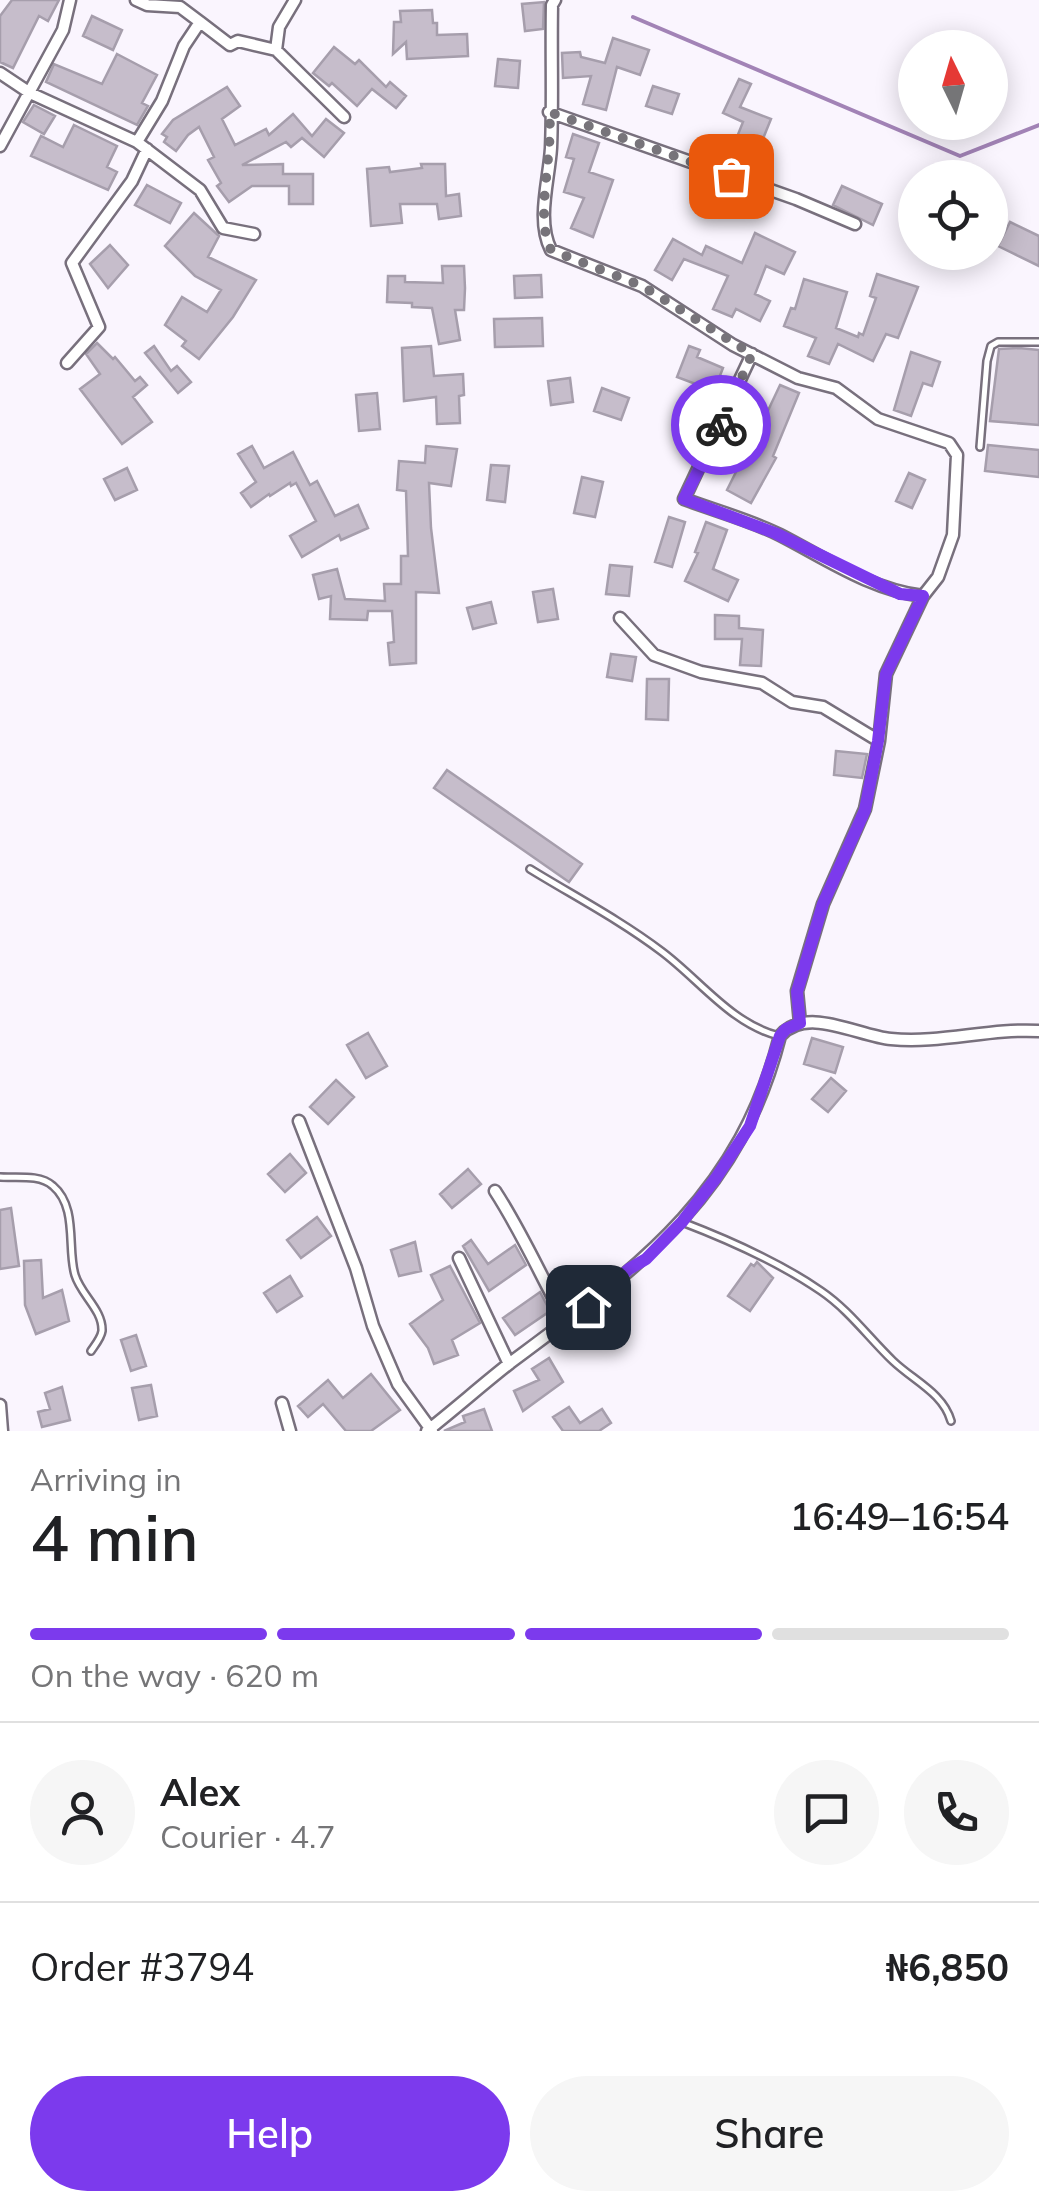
<!DOCTYPE html>
<meta charset="utf-8">
<style>
:root{--surface:#fff;--page:#f6f6f6;--text:#202124;--muted:#757577;--line:#e0e0e0;--accent:#7c3aed}
body{margin:0;font-family:Mulish,sans-serif;background:var(--page);color:var(--text);height:100vh;display:flex;flex-direction:column;font-size:38px;white-space:nowrap}
*{box-sizing:border-box;margin:0}
p{font-size:32px;color:var(--muted)}
.icon{flex:none;width:55px;height:55px;fill:none;stroke:currentColor;stroke-width:2;stroke-linecap:round;stroke-linejoin:round}
.map{position:relative;height:1431px;overflow:hidden}
.sheet{display:flex;flex-direction:column;background:var(--surface);flex:1}
.sheet>*{flex:none}
.needle{width:65px;rotate:355deg}
.buttons{position:absolute;left:898px;top:30px;display:grid;gap:20px}
.buttons a{display:grid;place-items:center;width:110px;height:110px;border-radius:50%;background:var(--surface);box-shadow:0 5px 25px #0003;font-size:50px}
.pin{position:absolute;display:grid;place-items:center;width:85px;height:85px;color:#fff;margin:-42px;border-radius:20px;box-shadow:0 5px 15px #0006}
.courier{position:absolute;display:grid;place-items:center;width:100px;height:100px;margin:-50px;border:8px solid #7c3aed;border-radius:50%;background:#fff;color:#222;box-shadow:0 2px 12px #0007}
.headline em{font-style:normal;font-weight:600}
.headline div{display:flex;flex-direction:column-reverse}
.headline{display:flex;align-items:center;justify-content:space-between;height:170px;padding:0 30px}
h1{font-size:65px;font-weight:600;line-height:75px}
.bar{display:grid;grid-template-columns:repeat(4,1fr);gap:15px 10px;align-content:center;height:120px;padding:0 30px}
.bar i{height:12px;border-radius:8px;background:var(--line)}
.bar .selected{background:var(--accent)}
.bar p{grid-column:span 4}
.line{display:flex;align-items:center;gap:25px;padding:0 30px;border-top:2px solid var(--line)}
.line div{flex:1}
.round{display:grid;place-items:center;flex:none;width:105px;height:105px;border-radius:52px;background:var(--page)}
.action{display:flex;gap:20px;margin-top:auto;padding:20px 30px}
.action a{flex:1;height:115px;border-radius:60px;background:var(--accent);color:#fff;font-size:40px;font-weight:600;line-height:115px;text-align:center}
.action a+a{background:var(--page);color:var(--text)}
.map>svg:first-child{display:block}
.lines{fill:none;stroke-linecap:round;stroke-linejoin:round}
.stream{stroke:#a283b6;stroke-width:4}
.building{fill:#c6bdcb;stroke:#a69eac;stroke-width:2.5}
.service-casing{stroke:#78707d;stroke-width:10}
.minor-casing{stroke:#78707d;stroke-width:15}
.service{stroke:#fff;stroke-width:5}
.minor{stroke:#fff;stroke-width:10}
.done{stroke:#77747a;stroke-width:10;stroke-dasharray:0 18}
.route{stroke:#7c3aed;stroke-width:12}
</style>
<div class="map">
<svg width="1039" height="1431" viewBox="0 0 1039 1431">
<rect width="100%" height="100%" fill="#faf5fe"/>
<g class="lines">
<path class="stream" d="M633,17L960,156L1039,125"/>
</g>
<path class="building" d="M12,0H59L48,21L39,16L13,68L0,62V16Z
M544,2L543,29L525,31L522,4Z
M432,10L433,23H437V35L467,34L468,56L407,59L406,42L393,54L394,22H401L400,11Z
M92,16L122,30L113,50L83,36Z
M613,38L649,50L640,75L617,67L606,110L583,104L591,76L563,78L562,53L580,52L581,57L605,63Z
M334,47L355,64L359,60L386,87L390,82L406,96L396,108L372,89L357,106L332,83L329,86L313,73Z
M117,54L157,75L142,103L148,106L137,125L46,82L54,64L102,84Z
M498,59L520,61L518,88L495,86Z
M739,79L751,84L740,107L771,119L760,146L737,137L743,122L723,113Z
M653,86L679,94L672,114L646,106Z
M227,87L240,106L222,119L235,145L266,129L269,135L293,114L312,136L326,119L344,133L324,157L302,138L291,147L286,142L242,165L283,164V174H313V204H289V186H252L229,202L217,186L221,183L208,160L214,157L199,127L188,135L176,151L164,142L167,137L162,134L173,120Z
M34,105L55,116L44,134L23,122Z
M74,125L117,146L107,167L117,172L108,190L31,156L41,136L63,147Z
M573,134L599,143L589,172L613,180L593,237L571,228L584,198L564,192L574,159L566,157Z
M421,164H445L446,196L459,194L461,216L439,219L437,204H400L402,223L371,226L367,169L389,167L390,172L422,168Z
M147,185L181,203L170,223L135,205Z
M842,186L882,204L873,225L833,205Z
M194,213L219,236L208,257L256,280L233,317L199,359L182,346L186,341L165,325L182,297L207,312L221,290L195,276L165,246Z
M1010,222L1039,236V266L998,246Z
M755,233L795,252L784,274L766,266L755,294L770,301L760,321L736,309L732,317L713,309L728,276L684,259L672,280L655,270L673,239L702,255L706,246L742,263Z
M110,245L128,265L108,288L90,264Z
M442,266H464L465,288L464,310H455L460,340L439,344L432,308L412,307V303L387,302L388,276H405V282L443,283Z
M877,274L918,287L898,338L886,334L873,361L838,344L829,364L808,356L816,338L784,326L791,308L795,309L804,279L847,292L836,328L858,337L859,333L863,335L876,298L870,296Z
M541,275L542,297L515,298L514,276Z
M542,318L543,346L495,347L494,319Z
M97,343L113,359L115,357L135,381L140,377L147,385L133,397L152,422L122,444L80,389L100,374L86,354Z
M154,346L171,371L177,366L191,382L178,393L145,353Z
M431,346L434,376L463,374L464,395L459,396L460,423L437,424L436,397L404,401L402,348Z
M689,346L700,350L697,357L723,368L714,391L677,377Z
M1019,348L1039,350V425L990,421L999,349Z
M911,352L940,362L932,386L923,383L911,416L894,410Z
M570,378L573,402L551,405L548,381Z
M780,385L799,393L773,456L776,458L751,503L727,490L752,440L740,435L749,411L765,417Z
M602,388L629,398L621,420L594,411Z
M377,393L380,429L359,431L356,395Z
M988,445L1039,450V477L985,471Z
M252,446L264,468L293,452L310,485L317,481L335,516L358,505L368,528L341,540L339,535L302,557L290,536L316,521L296,483L291,486L290,483L270,496L269,494L251,507L241,493L256,482L238,454Z
M426,446L457,449L451,486L429,483L431,528L439,593L416,592V663L390,665L388,643L394,642L392,611H368L367,620L330,619L331,596L319,599L313,575L337,569L345,599L385,601L384,584H401V556H408L406,491L397,490L399,461L425,463Z
M491,465L509,466L505,502L487,500Z
M127,468L137,490L115,500L104,479Z
M909,473L925,480L912,508L896,501Z
M582,477L603,482L595,517L574,513Z
M669,517L685,522L672,567L655,562Z
M706,522L727,530L713,569L738,580L728,601L685,581L698,553L695,552Z
M610,565L632,567L629,596L606,594Z
M553,589L558,619L538,622L533,592Z
M491,602L496,623L473,629L467,608Z
M715,615L739,616V628L763,630L761,666L740,665L742,639H715Z
M611,654L636,657L632,681L607,677Z
M647,679H669L668,720L646,719Z
M836,751L867,754L862,778L834,775Z
M447,770L582,864L569,882L434,788Z
M368,1033L387,1066L366,1078L347,1045Z
M812,1038L843,1047L835,1073L804,1064Z
M831,1078L846,1091L828,1112L812,1099Z
M336,1080L354,1097L328,1124L310,1107Z
M290,1154L306,1173L285,1192L268,1174Z
M468,1169L481,1184L452,1208L440,1194Z
M11,1208L19,1266L0,1269V1210Z
M317,1217L331,1236L301,1258L287,1240Z
M471,1240L488,1264L515,1245L526,1265L489,1291L463,1246Z
M415,1242L421,1271L399,1276L391,1250Z
M41,1260L43,1298L62,1290L69,1321L36,1334L25,1305L24,1261Z
M757,1262L773,1278L750,1311L728,1296L751,1264L754,1266Z
M450,1266L480,1323L452,1340L458,1355L434,1364L428,1348L410,1324L443,1300L431,1275Z
M290,1276L302,1296L277,1312L264,1293Z
M540,1292L550,1311L515,1335L503,1318Z
M136,1335L146,1366L131,1371L121,1340Z
M549,1358L563,1382L523,1411L514,1391L539,1380L532,1369Z
M371,1374L400,1410L371,1431H346L323,1404L308,1417L298,1406L328,1380L343,1398Z
M151,1385L157,1416L139,1420L132,1388Z
M62,1387L70,1420L42,1427L38,1412L50,1409L45,1393Z
M569,1407L580,1423L602,1409L611,1423L599,1431H563L553,1417Z
M484,1409L492,1431H444L465,1422L463,1416Z"/>
<g class="lines">
<g class="service-casing">
<path id="service" d="M980,447L987,361L991,346L998,342H1039
M530,869C574,896 620,920 661,951C699,979 731,1024 779,1036
M0,1177C16,1178 40,1174 53,1186C78,1207 67,1249 75,1275C81,1295 103,1310 102,1331C101,1338 95,1345 91,1351
M682,1222C729,1240 779,1262 821,1291C849,1310 869,1338 893,1361C914,1381 943,1393 951,1421"/>
</g>
<g class="minor-casing">
<path id="minor" d="M136,0L147,5L180,7L200,22L184,46L162,101L137,142L200,190L223,228L254,234
M555,0L552,5C551,53 553,101 551,148C549,181 536,220 551,250L642,286L733,345L798,378L836,388L878,419L949,443L957,455L953,535L938,577L923,596L886,674L879,741L865,809L823,904L797,991L800,1023
M200,22L230,45L238,41L276,50L344,117
M276,50L279,27L295,0
M0,73L30,93L137,142
M549,112L796,199L855,224
M0,146L63,30L70,0
M752,354L684,499C716,511 750,520 780,535C825,558 871,590 923,596
M67,363L99,327L72,263L132,181L147,149
M620,618L654,655L701,672L762,683L792,702L823,707L879,741
M299,1121L356,1268L373,1326L398,1384L432,1431
M495,1191C523,1234 542,1279 567,1323
M459,1258L509,1364
M282,1403L290,1431
M0,1405L2,1431
M427,1431C455,1409 482,1385 510,1363C636,1269 739,1198 780,1036C806,1005 858,1036 891,1039C940,1044 990,1028 1039,1031"/>
</g>
<use href="#service" class="service"/>
<use href="#minor" class="minor"/>
</g>
<g class="lines">
<path class="done" d="M721,425L752,354L642,286L551,250C534,217 554,153 549,112L731,176"/>
<path class="route" d="M588,1307L629,1269L646,1259L682,1222L716,1178L750,1126L780,1036L786,1029L800,1023L797,992L823,904L865,810L878,741L886,674L923,596L900,594L775,533L684,499L721,425"/>
</g>
</svg>
<div class="buttons">
<a><svg class="needle" viewBox="-14 -14 28 28"><path d="M0-13l5 13h-10z" fill="#e53935"/><path d="M0 13l5-13h-10z" fill="#757577"/></svg></a>
<a><svg class="icon" aria-label="locate" viewBox="0 0 24 24"><circle cx="12" cy="12" r="6"/><path d="M12 2v4M12 18v4M2 12h4M18 12h4"/></svg></a>
</div>
<div class="pin" style="left:731px;top:176px;background:#ea580c"><svg class="icon" aria-label="bag" viewBox="0 0 24 24"><path d="M5 8h14l-1 12H6zM9 8a3 3 0 0 1 6 0"/></svg></div>
<div class="pin" style="left:588px;top:1307px;background:#1f2937"><svg class="icon" aria-label="home" viewBox="0 0 24 24"><path d="M3 11l9-7 9 7M6 9v11h12V9"/></svg></div>
<div class="courier" style="left:721px;top:425px"><svg class="icon" aria-label="bike" viewBox="0 0 24 24"><circle cx="6" cy="16" r="4"/><circle cx="18" cy="16" r="4"/><path d="M6 16l4-8h5l3 8M10 8l3 8H6M13 5h3"/></svg></div>
</div>
<section class="sheet">
<div class="headline"><div><h1>4 min</h1><p>Arriving in</p></div><em>16:49–16:54</em></div>
<div class="bar"><i class="selected"></i><i class="selected"></i><i class="selected"></i><i></i><p>On the way · 620 m</p></div>
<div class="line" style="height:180px"><a class="round"><svg class="icon" aria-label="person" viewBox="0 0 24 24"><circle cx="12" cy="8" r="4"/><path d="M4 21q1-7 8-7t8 7"/></svg></a><div><b>Alex</b><p>Courier · 4.7</p></div><a class="round"><svg class="icon" aria-label="chat" viewBox="0 0 24 24"><path d="M4 5h16v11H9l-5 4z"/></svg></a><a class="round"><svg class="icon" aria-label="phone" viewBox="0 0 24 24"><path d="M5 4h4l2 5-3 2q2 4 5 5l2-3 5 2v4C11 20 4 13 5 4z"/></svg></a></div>
<div class="line" style="height:130px"><div>Order #3794</div><b>₦6,850</b></div>
<div class="action"><a>Help</a><a>Share</a></div>
</section>
